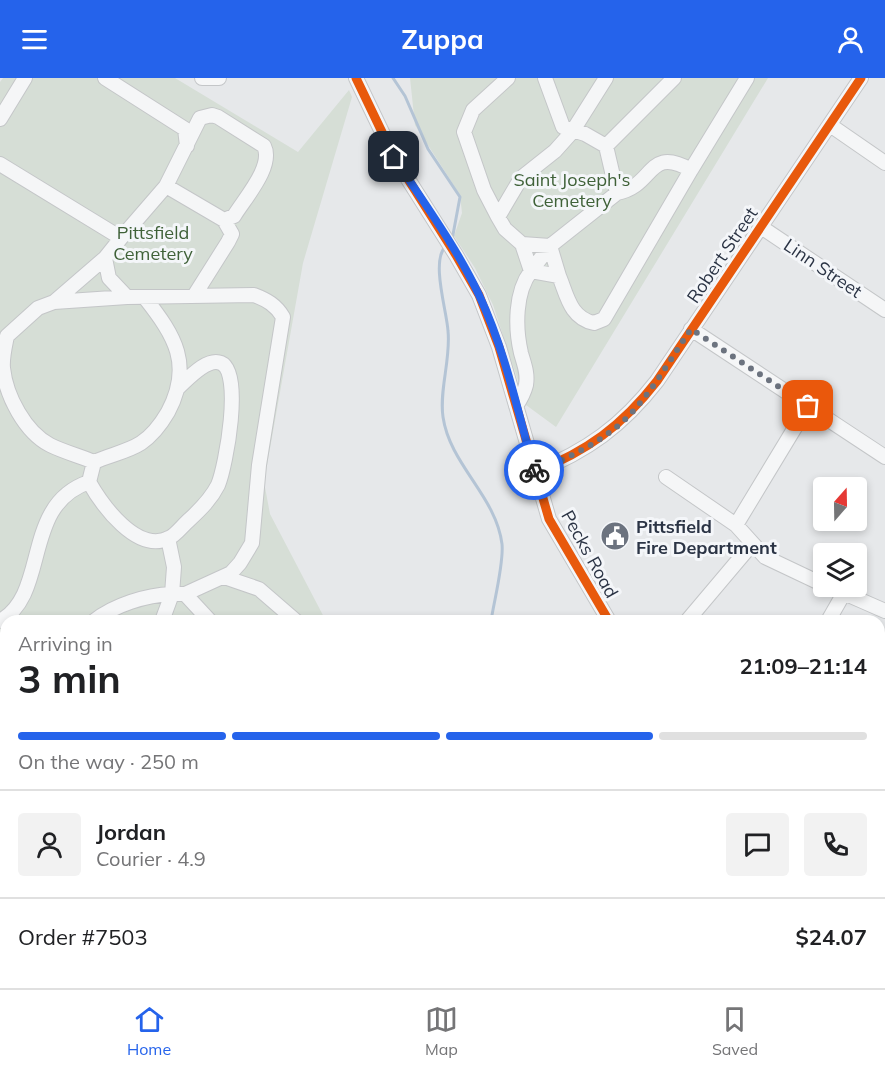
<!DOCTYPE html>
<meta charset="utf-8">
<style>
:root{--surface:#fff;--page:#f2f2f2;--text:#202124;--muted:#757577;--line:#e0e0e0;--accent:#2563eb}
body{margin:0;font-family:Mulish,sans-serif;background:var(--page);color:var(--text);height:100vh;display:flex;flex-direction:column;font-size:22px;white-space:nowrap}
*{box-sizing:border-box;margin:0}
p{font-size:20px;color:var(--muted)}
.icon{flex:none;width:33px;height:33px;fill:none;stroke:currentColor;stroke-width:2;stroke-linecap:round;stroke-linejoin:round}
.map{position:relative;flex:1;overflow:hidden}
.side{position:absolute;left:0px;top:537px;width:885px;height:374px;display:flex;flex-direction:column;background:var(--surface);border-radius:18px 18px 0 0;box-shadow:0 3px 9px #0003}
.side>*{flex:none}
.needle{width:39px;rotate:20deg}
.controls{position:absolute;left:813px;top:399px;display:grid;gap:12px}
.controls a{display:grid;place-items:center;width:54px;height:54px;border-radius:6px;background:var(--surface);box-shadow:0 3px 9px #0003;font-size:30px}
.pin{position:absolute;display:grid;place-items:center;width:51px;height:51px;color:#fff;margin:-26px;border-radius:12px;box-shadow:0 3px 9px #0006}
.courier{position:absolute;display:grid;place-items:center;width:60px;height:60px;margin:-30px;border:4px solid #2563eb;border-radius:50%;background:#fff;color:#222;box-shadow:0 2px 8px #0007}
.overview em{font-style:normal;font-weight:700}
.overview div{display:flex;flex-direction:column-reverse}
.overview{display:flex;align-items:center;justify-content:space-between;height:102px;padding:0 18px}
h1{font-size:39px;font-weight:700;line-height:45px}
.bar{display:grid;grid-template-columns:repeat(4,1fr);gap:9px 6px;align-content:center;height:72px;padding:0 18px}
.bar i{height:8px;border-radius:4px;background:var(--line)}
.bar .on{background:var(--accent)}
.bar p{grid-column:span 4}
.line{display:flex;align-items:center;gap:15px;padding:0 18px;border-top:2px solid var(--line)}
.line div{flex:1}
.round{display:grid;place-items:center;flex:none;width:63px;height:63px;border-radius:6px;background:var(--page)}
header{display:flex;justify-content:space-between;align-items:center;height:78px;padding:0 18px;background:var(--accent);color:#fff;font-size:27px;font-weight:700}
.tab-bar{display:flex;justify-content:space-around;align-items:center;height:84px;border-top:2px solid var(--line);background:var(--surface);font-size:16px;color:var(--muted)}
.tab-bar a{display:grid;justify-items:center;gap:3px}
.tab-bar .on{color:var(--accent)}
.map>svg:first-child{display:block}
.green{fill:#d6ded6}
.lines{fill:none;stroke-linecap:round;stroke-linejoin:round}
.stream{stroke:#b4c4d5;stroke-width:3}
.minor-casing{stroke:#c4c6c8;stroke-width:16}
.minor{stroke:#f5f6f7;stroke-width:14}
.cycleway-casing{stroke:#f4f6f9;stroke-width:13}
.cycleway{stroke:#e8590c;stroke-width:9}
.done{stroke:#6c737f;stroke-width:6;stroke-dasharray:0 10.8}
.route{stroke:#2563eb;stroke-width:8}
.labels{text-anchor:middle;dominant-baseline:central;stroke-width:6;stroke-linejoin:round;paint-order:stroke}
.park-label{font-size:18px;fill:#3f6138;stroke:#f4f6f9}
.street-label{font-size:18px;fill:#2b3445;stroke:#f4f6f9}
.poi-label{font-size:18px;font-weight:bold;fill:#2b3445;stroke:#f4f6f9;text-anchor:start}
</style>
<header><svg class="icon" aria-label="menu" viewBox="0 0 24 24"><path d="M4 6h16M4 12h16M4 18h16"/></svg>Zuppa<svg class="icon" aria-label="person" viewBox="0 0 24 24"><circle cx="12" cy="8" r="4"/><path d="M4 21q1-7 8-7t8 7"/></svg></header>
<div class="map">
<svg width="885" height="910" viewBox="0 0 885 910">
<rect width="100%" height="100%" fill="#e6e8ea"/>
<path class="green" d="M3,0H175L298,74L349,12L352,19L303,185L264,404L270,436L326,543H6V904H477L485,910H0V4Z
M410,0H768L556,349L526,327L493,227L475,190L454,158L462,135L460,117L415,47Z"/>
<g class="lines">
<path class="stream" d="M393,0L405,18L428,71L460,119L452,162
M445,169C431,184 447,234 448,253C451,281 439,312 443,339C450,387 496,418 502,466C504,485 494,523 491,543
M879,800L885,801
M375,910L376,904
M750,910L752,904"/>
<g class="minor-casing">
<path id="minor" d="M105,0L185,51L187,68
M202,0H219
M356,0L394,79L456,177L479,217L499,269L549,441L609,543
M0,41L25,0
M830,47L885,85
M606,68L674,0
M0,86L121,160L166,108L200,40L212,37L218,39L264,68C274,88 245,120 234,138L224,142L166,108
M617,115C655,108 647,67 691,92L747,0
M498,139L484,112L464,54L473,32L508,0
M761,149L885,232
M121,160L105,180L54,224L38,230L7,258C5,268 2,280 3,290C6,318 25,354 50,367C64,374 80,378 94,384L89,404C102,427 137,476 169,460C176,457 183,447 189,442C201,431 211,421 218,407C226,388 243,294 221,285C207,279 188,301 179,309
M522,166L550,168L531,193L522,166L505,151L498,139L521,100L555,73L572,54L606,0
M105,180L109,200L127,219
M559,198C567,217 570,240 594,245L604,241L691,92
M194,218L228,164L232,156L224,142
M54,224L127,219L254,217C267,222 276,227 283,239L259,387L252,465L240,485L231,495L185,516
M691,251L885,379
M516,328C520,322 524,315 526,307C528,295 524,286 521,275C515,249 515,214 531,193L559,198L550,168L617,115L606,68L585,56L563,49L545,0
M94,384C109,377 127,374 141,365C153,357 161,346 168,334C193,287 175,258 145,220
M535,394C587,373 622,348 657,303L861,0
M666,399L736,447L765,479L824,507
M736,447L808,328
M224,499L259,511L296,543
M828,508L885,533
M0,543C50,515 21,427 89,404
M94,543C114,527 146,517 172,516L174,489L168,460
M162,543L172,516H185L210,543
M687,543L752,466
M828,543L844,515
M0,641L6,638
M879,689L885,686
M0,733L6,734
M0,775L6,771
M879,775L885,778
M879,846L885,850
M879,876L885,866
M81,904L86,910
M171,904L172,910
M607,904L616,910
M859,910L862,904"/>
</g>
<use href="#minor" class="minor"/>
<g class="cycleway-casing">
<path id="cycleway" d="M356,0L394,79L456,177L479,217L499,269L549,441L609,543
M535,394C587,373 622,348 657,303L861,0"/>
</g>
<use href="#cycleway" class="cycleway"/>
</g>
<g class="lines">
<path class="done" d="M534,392V394C571,379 609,361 635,331C657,306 673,277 691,251L808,328"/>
<path class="route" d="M394,79C423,124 456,168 479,217C505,272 518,334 534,392"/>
</g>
<defs>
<g id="civic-disc" transform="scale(1.5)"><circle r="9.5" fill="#6c737f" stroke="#f4f6f9"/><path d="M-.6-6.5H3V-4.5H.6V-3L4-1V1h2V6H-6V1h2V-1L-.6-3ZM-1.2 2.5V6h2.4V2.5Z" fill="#fff"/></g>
</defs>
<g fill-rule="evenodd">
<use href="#civic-disc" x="615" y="458"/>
</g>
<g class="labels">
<g class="park-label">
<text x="572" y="101">Saint Joseph's<tspan x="572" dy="21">Cemetery</tspan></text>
<text x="153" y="154">Pittsfield<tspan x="153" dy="21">Cemetery</tspan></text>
</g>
<g class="street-label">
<text transform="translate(722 177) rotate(-56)">Robert Street</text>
<text transform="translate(823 190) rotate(34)">Linn Street</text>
<text transform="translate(590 476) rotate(61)">Pecks Road</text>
</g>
<g class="poi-label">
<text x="636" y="448">Pittsfield<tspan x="636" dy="21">Fire Department</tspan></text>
</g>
</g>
</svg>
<div class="controls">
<a><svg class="needle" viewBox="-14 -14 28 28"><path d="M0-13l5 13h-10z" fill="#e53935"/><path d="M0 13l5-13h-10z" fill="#757577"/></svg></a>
<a><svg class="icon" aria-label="layers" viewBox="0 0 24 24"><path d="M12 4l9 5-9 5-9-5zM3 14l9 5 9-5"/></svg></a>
</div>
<div class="pin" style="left:808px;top:328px;background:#ea580c"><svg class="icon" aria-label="bag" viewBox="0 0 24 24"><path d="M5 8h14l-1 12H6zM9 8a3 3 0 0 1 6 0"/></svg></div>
<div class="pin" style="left:394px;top:79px;background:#1f2937"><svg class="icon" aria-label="home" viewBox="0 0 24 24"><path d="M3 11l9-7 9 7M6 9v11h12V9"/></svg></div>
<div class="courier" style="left:534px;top:392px"><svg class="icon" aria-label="bike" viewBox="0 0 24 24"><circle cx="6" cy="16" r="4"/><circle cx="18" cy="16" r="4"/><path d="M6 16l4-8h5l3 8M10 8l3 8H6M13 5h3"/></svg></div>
<section class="side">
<div class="overview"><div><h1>3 min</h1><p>Arriving in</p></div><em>21:09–21:14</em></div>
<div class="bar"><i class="on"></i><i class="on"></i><i class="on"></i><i></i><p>On the way · 250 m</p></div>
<div class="line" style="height:108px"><a class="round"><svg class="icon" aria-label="person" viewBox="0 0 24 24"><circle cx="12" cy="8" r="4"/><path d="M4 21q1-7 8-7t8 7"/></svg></a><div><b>Jordan</b><p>Courier · 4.9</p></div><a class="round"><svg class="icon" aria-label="chat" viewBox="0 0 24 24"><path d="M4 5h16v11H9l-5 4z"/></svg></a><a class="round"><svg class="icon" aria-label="phone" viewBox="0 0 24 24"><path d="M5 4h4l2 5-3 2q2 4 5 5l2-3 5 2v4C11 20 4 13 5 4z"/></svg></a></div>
<div class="line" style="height:78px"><div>Order #7503</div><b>$24.07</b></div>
</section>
</div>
<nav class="tab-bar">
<a class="on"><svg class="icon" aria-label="home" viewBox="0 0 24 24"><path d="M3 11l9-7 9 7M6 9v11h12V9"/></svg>Home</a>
<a><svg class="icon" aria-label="map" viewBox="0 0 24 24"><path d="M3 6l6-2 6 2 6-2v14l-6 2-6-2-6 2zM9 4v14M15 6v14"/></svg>Map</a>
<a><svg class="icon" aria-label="saved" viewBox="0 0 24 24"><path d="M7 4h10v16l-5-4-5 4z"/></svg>Saved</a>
</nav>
